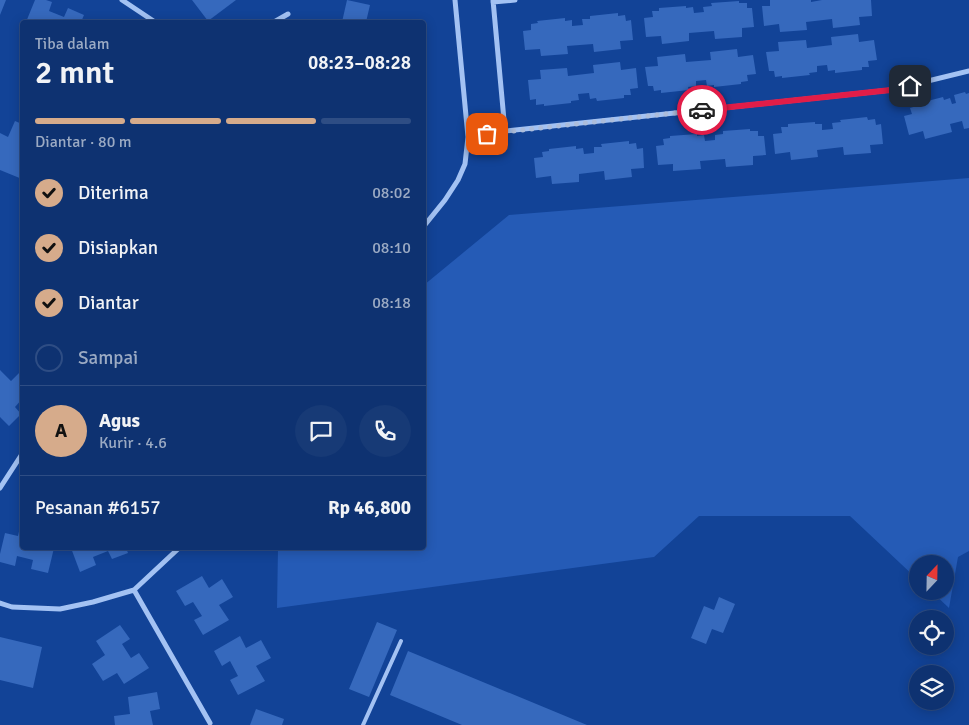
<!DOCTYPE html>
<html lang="id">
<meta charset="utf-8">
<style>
:root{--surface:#0e3271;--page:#173a76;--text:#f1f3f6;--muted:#9baac3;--line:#2e4d84;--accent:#d6ab8b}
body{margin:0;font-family:Signika,sans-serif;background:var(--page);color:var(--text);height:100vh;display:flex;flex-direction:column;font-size:19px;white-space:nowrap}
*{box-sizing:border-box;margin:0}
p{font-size:16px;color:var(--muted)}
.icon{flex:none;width:28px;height:28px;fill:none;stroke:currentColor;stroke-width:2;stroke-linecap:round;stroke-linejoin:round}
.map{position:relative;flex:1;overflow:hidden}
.sheet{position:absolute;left:20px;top:20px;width:406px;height:530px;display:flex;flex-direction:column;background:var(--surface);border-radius:5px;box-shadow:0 2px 12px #0003,0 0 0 1px var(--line)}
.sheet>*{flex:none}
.needle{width:32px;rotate:22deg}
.controls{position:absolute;left:909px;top:555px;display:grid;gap:10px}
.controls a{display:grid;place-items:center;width:45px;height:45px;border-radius:50%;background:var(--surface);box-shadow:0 2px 12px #0003,0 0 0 1px var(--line);font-size:25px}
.pin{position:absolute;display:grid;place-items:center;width:42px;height:42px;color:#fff;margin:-21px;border-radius:10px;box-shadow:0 2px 8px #0006}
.courier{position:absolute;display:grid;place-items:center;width:50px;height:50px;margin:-25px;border:4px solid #e11d48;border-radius:50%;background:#fff;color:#222;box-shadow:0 1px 6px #0007}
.summary em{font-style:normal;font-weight:600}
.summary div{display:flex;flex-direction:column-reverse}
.summary{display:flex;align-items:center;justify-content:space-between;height:85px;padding:0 15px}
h1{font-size:32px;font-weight:600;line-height:38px}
.bar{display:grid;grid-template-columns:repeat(4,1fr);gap:8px 5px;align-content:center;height:60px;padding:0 15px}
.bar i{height:6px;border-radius:4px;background:var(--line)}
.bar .current{background:var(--accent)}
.bar p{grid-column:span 4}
.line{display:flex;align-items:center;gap:12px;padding:0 15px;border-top:1px solid var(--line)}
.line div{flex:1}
.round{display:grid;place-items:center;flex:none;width:52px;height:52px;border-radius:26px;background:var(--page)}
ol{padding:0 15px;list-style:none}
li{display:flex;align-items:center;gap:15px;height:55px}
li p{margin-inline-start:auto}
li .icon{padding:5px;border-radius:50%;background:var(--accent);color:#111;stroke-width:4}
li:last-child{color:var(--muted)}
li i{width:28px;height:28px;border:2px solid var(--line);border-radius:50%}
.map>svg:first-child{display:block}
.green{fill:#255bb6}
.building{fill:#3669bd}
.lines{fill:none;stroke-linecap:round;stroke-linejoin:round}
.service{stroke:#a3c2f3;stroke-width:4}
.minor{stroke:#a3c2f3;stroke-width:5}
.done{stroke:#acbddb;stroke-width:5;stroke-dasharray:0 9}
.route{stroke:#e11d48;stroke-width:6}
</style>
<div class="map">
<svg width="969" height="725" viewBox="0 0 969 725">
<rect width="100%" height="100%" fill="#124397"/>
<path class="green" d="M969,178V551L958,557L949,608L931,591H945V564H918L917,579L850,516H699L654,557L277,608L278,548H424V285L509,215Z"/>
<path class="building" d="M0,0H6L0,15Z
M35,0H46L52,2L49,11L64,17L68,8L84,15L81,22H26Z
M192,0H236L208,21Z
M347,0L370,5L366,22H342Z
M770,0H811V2L822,0H871L872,16L859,17L860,25L833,28L832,19L806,22L807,30L780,32L779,24L764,26L762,6H770Z
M739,1V3H747V8H752L754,27L742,28V37L715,39L714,31L689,33V41L662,44L661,36L646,37L644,18L653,17L652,11H659V8L686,6V8L693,7L694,13L704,12L703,7L712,6L711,3Z
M618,13V16L625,15L626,21L631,20L633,40L620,41L621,49L594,52L593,44L567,46L568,54L541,56L540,49L525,50L523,31L531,30V24L538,23L537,21L565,18V21L572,20V26L583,25L582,19H590V16Z
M858,34L859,42L874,40L877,60L868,61L869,67H862V70L835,73V70L828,71L827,65L817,66V72L809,73L810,75L782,78V76L775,77L774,71H769L766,52L779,51L778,42L806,40L807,48L832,45L831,37Z
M737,49L738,57L753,55L756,74L747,75L748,81L741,82V84L714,87V85L707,86L706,80L696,81V86L688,87L689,90L661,93V90L654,91L653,86H648L645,67L658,66L657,57L685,54L686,62L711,60L710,52Z
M620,62L621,70L636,68L638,88L630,89L631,95H624V98L597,101L596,98L590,99L589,93L578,94L579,100L571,101V103L544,106V104L536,105V99L530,100L528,80L541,79L540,70L567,68L568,76L594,73L593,65Z
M965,92L966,94L969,93V128L964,129L962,121L950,124L952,132L925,139L923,131L909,135L904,116L912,114L910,108L917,106L916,104L943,97L944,100L950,98L952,104L956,103L954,95Z
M867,117L868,120L875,119L876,125L881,124L883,144L870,145L871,153L844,155L843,147L817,150L818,157L791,160L790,152L775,154L773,134L782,133L781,127H788V124L815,122V124H822V130L833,129L832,123L841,122L840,120Z
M15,121L22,124V155L20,159L22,160V179L0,170V133L8,137Z
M750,129V131H758V136H764L766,155L753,156V165L726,167L725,159L700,161L701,169L673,171V164L658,165L656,146L664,145L663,139L670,138V136L697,134V136L704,135L705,141L715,140V135L723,134V131Z
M629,141V144L636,143L637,149L643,148L644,168L631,169L632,177L605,180L604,171L579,174V182L552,184L551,176L536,178L534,158L543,157L542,152L549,151V149L576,146V149L583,148L584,154L594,153V147H602L601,144Z
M0,370L11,381L22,370V399L15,407L21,414L9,426L0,417Z
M22,518V548H54L48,573L31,569L33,560L17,556L15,566L0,562V554L5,533L18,536Z
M71,548H126L128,553L112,559L108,551L93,557L96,565L80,572Z
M202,576L209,588L222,579L233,597L219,605L229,620L203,635L194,620L202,616L193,602L185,606L176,591Z
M719,597L735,604L723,633L712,629L706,644L691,638L704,606L714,610Z
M377,622L397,630L369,697L349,689Z
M120,625L130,639L122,644L131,658L139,653L149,668L124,684L117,673L103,681L92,664L105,655L96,641Z
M240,636L246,648L261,640L271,658L256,666L265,681L238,695L230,680L238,676L230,661L222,666L214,651Z
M0,637L42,647L33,688L0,680Z
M408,651L587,725H462L390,695Z
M157,692L160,709L150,711L153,725H115L114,716L130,714L128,697Z
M256,709L284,719L282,725H250Z"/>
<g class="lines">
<path class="service" d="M363,725L401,641"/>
<path class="minor" d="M122,0L155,22
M493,2L515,0
M274,22L288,14
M505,131L891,90L969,71
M468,137L505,131L493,0
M424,226L445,200L458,180L465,164L468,137L455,0
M0,488L22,454
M134,590L210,723
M0,603L12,607L60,609L93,602L134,590L179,548"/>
</g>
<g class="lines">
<path class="done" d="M487,134L702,110"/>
<path class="route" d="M702,110L891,90L910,86"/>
</g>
</svg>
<div class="controls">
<a><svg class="needle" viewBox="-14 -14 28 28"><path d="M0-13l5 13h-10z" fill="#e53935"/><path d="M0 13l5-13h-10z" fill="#9baac3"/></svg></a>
<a><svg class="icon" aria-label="locate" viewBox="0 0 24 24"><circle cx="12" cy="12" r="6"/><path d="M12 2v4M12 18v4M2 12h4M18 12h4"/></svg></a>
<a><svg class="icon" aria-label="layers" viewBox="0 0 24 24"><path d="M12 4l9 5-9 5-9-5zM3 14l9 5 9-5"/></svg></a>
</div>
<div class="pin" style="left:487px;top:134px;background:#ea580c"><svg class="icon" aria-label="bag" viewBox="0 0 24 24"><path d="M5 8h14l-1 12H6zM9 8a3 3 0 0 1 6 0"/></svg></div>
<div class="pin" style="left:910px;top:86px;background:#1f2937"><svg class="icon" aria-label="home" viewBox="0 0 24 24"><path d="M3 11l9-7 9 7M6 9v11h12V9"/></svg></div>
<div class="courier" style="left:702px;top:110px"><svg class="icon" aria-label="car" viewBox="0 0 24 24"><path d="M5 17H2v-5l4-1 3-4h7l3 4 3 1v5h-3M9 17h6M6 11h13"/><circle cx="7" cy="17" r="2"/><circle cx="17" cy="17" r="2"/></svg></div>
<section class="sheet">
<div class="summary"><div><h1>2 mnt</h1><p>Tiba dalam</p></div><em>08:23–08:28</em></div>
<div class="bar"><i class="current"></i><i class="current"></i><i class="current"></i><i></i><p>Diantar · 80 m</p></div>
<ol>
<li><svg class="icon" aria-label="check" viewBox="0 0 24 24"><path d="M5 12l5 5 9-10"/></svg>Diterima<p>08:02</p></li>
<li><svg class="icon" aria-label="check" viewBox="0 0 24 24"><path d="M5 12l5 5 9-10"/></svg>Disiapkan<p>08:10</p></li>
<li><svg class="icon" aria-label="check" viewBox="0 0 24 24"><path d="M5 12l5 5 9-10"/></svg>Diantar<p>08:18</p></li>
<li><i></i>Sampai</li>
</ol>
<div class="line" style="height:90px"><b class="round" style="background:var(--accent);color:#111">A</b><div><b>Agus</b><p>Kurir · 4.6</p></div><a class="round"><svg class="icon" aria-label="chat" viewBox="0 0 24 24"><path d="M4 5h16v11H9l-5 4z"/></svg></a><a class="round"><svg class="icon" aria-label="phone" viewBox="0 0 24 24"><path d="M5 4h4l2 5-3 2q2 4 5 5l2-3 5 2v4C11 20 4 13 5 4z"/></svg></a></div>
<div class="line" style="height:65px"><div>Pesanan #6157</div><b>Rp 46,800</b></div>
</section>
</div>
